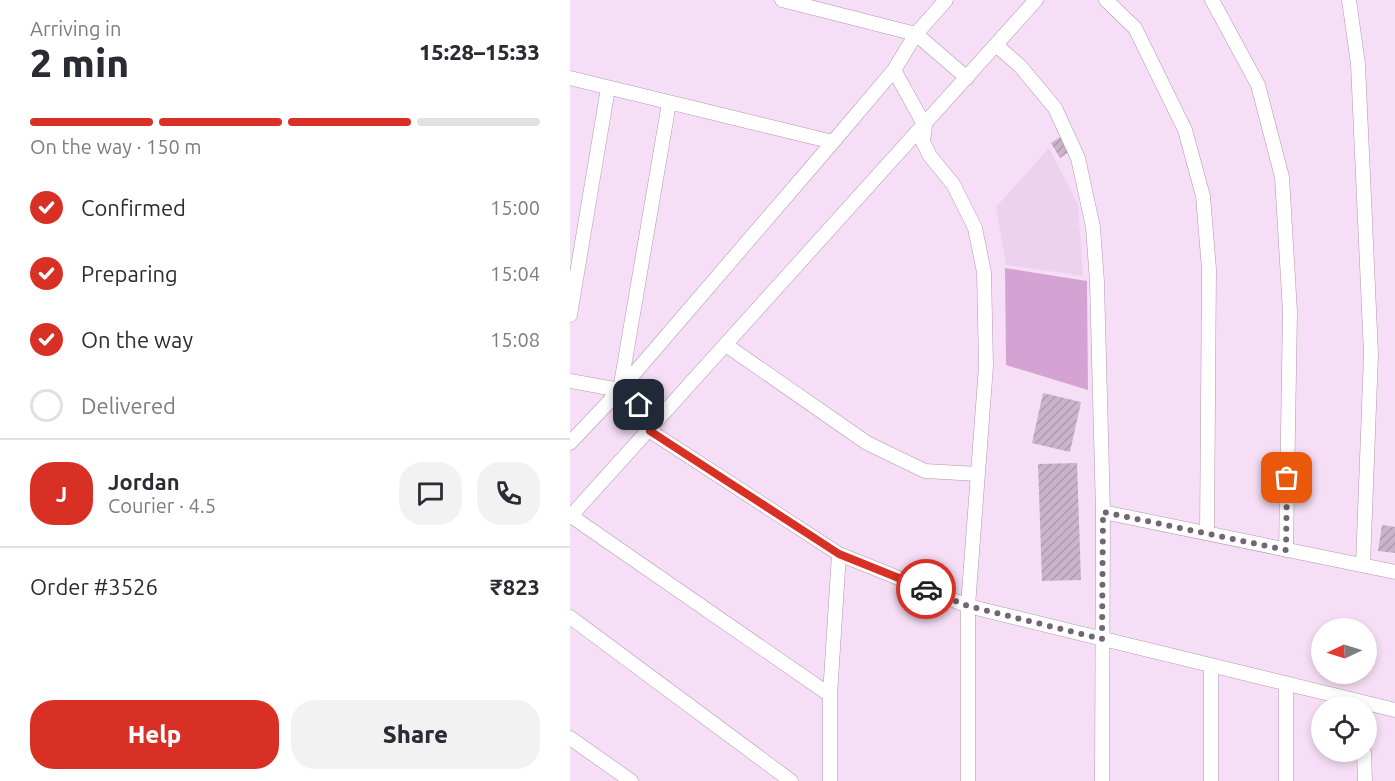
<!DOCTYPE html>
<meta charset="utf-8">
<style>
:root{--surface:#fff;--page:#f2f2f3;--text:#2b2b33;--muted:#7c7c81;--line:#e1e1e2;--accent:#d93025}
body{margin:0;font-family:Ubuntu,sans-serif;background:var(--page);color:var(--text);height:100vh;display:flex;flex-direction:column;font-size:22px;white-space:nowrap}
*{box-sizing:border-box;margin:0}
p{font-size:20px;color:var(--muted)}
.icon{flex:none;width:33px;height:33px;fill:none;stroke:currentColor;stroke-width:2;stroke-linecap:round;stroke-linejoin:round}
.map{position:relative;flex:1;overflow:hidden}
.panel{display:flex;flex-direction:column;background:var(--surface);width:570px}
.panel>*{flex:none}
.needle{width:39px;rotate:266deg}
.tools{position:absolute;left:741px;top:618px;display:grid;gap:12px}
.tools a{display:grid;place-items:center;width:66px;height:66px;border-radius:50%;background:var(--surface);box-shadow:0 3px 9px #0003;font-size:30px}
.pin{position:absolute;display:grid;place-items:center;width:51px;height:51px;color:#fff;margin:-26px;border-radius:12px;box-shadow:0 3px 9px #0006}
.courier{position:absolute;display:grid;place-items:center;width:60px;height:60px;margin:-30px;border:4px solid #d93025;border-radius:50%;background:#fff;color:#222;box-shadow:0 2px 8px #0007}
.summary em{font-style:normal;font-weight:800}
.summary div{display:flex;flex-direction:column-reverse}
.summary{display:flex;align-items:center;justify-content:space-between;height:102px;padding:0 30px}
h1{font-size:39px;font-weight:800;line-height:45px}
.bar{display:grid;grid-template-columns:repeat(4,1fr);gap:9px 6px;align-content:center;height:72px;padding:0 30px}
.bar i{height:8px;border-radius:4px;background:var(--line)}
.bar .selected{background:var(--accent)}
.bar p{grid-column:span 4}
.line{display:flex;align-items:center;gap:15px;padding:0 30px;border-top:2px solid var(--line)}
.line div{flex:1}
.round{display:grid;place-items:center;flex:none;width:63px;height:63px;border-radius:24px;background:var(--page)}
ol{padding:0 30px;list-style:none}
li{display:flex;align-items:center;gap:18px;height:66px}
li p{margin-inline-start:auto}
li .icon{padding:6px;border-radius:50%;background:var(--accent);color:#fff;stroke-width:4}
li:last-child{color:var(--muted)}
li i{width:33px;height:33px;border:3px solid var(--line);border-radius:50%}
.button{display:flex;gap:12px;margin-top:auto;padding:12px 30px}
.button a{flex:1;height:69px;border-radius:24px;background:var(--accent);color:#fff;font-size:24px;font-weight:800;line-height:69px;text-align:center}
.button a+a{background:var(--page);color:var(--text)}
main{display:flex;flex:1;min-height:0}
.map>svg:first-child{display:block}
.built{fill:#eed1ee}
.green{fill:#d4a3d4}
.building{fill:url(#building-hatch)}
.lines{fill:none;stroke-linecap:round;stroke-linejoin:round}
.minor-casing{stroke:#ae99ae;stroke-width:15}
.minor{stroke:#fff;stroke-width:14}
.done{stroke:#736573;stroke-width:6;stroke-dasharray:0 10.8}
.route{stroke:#d93025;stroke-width:8}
</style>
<main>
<section class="panel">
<div class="summary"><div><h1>2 min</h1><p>Arriving in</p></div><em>15:28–15:33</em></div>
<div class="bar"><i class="selected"></i><i class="selected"></i><i class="selected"></i><i></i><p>On the way · 150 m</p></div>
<ol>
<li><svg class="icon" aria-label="check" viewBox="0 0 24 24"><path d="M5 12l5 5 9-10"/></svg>Confirmed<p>15:00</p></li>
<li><svg class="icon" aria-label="check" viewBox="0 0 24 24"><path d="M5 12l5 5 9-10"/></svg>Preparing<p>15:04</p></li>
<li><svg class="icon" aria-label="check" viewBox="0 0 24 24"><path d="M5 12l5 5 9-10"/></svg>On the way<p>15:08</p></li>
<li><i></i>Delivered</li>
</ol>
<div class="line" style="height:108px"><b class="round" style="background:var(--accent);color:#fff">J</b><div><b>Jordan</b><p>Courier · 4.5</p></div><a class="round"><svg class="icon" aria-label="chat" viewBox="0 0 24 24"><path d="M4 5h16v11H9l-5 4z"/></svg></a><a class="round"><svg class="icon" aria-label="phone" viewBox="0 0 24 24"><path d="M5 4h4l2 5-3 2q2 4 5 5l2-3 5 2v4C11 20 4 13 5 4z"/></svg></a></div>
<div class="line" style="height:78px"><div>Order #3526</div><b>₹823</b></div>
<div class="button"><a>Help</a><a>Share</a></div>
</section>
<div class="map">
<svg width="825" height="781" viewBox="0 0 825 781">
<defs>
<pattern id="building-hatch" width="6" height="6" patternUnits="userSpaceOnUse" patternTransform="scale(1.5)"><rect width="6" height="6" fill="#cbb4cb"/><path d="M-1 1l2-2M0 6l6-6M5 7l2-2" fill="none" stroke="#ae9aae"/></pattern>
</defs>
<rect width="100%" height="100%" fill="#f6dff6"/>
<path class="built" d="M479,148L508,204L513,276L436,265L426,207Z"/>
<path class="green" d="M435,268L517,281L518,390L436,365Z"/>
<path class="building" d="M490,137L499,152L490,158L481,143Z
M473,393L511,402L500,452L462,443Z
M507,463L511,580L472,581L468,464Z
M812,525L825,527V553L808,551Z"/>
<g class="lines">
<g class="minor-casing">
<path id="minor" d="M212,0L346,34L397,78
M536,0L565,28L615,130L633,196L639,269L637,533
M642,0L688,85L712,177L720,312L716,550
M779,0L788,64L801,354L793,565
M426,45L450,66L485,108L508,158L523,227L527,282L533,512L532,781
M324,70L355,126L353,142L360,156L383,184L405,228L414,272L416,366L398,606V781
M0,78L263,142
M0,315L38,88
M156,345L297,443L355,471L408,474
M0,381L50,390L99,103
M50,390L87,419
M80,431L269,554L398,606L825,710
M0,443L50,390L263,142L324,70L346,34L376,0
M533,512L825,572
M1,516L260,695
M0,517L466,0
M0,617L221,781
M716,683V781
M0,738L61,781
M794,752L795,781
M260,781V695L269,554
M641,781V665"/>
</g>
<use href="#minor" class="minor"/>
</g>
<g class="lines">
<path class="done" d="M356,589L398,606L532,639L533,512L716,550L717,478"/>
<path class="route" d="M69,405L87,419L80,431L269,554L356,589"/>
</g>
</svg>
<div class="tools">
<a><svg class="needle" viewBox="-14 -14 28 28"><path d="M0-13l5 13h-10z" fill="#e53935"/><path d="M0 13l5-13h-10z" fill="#7c7c81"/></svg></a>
<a><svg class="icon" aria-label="locate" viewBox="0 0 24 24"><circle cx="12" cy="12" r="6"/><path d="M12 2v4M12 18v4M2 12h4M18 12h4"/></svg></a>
</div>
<div class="pin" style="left:717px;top:478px;background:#ea580c"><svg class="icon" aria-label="bag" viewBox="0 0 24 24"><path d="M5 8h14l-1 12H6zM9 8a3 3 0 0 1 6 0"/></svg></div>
<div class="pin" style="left:69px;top:405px;background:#1f2937"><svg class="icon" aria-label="home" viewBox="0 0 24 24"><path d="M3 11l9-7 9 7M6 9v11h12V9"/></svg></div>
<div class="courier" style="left:356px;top:589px"><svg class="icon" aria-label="car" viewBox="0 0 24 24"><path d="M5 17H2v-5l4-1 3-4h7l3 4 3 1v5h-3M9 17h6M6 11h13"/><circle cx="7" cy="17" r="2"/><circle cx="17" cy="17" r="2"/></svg></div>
</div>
</main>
